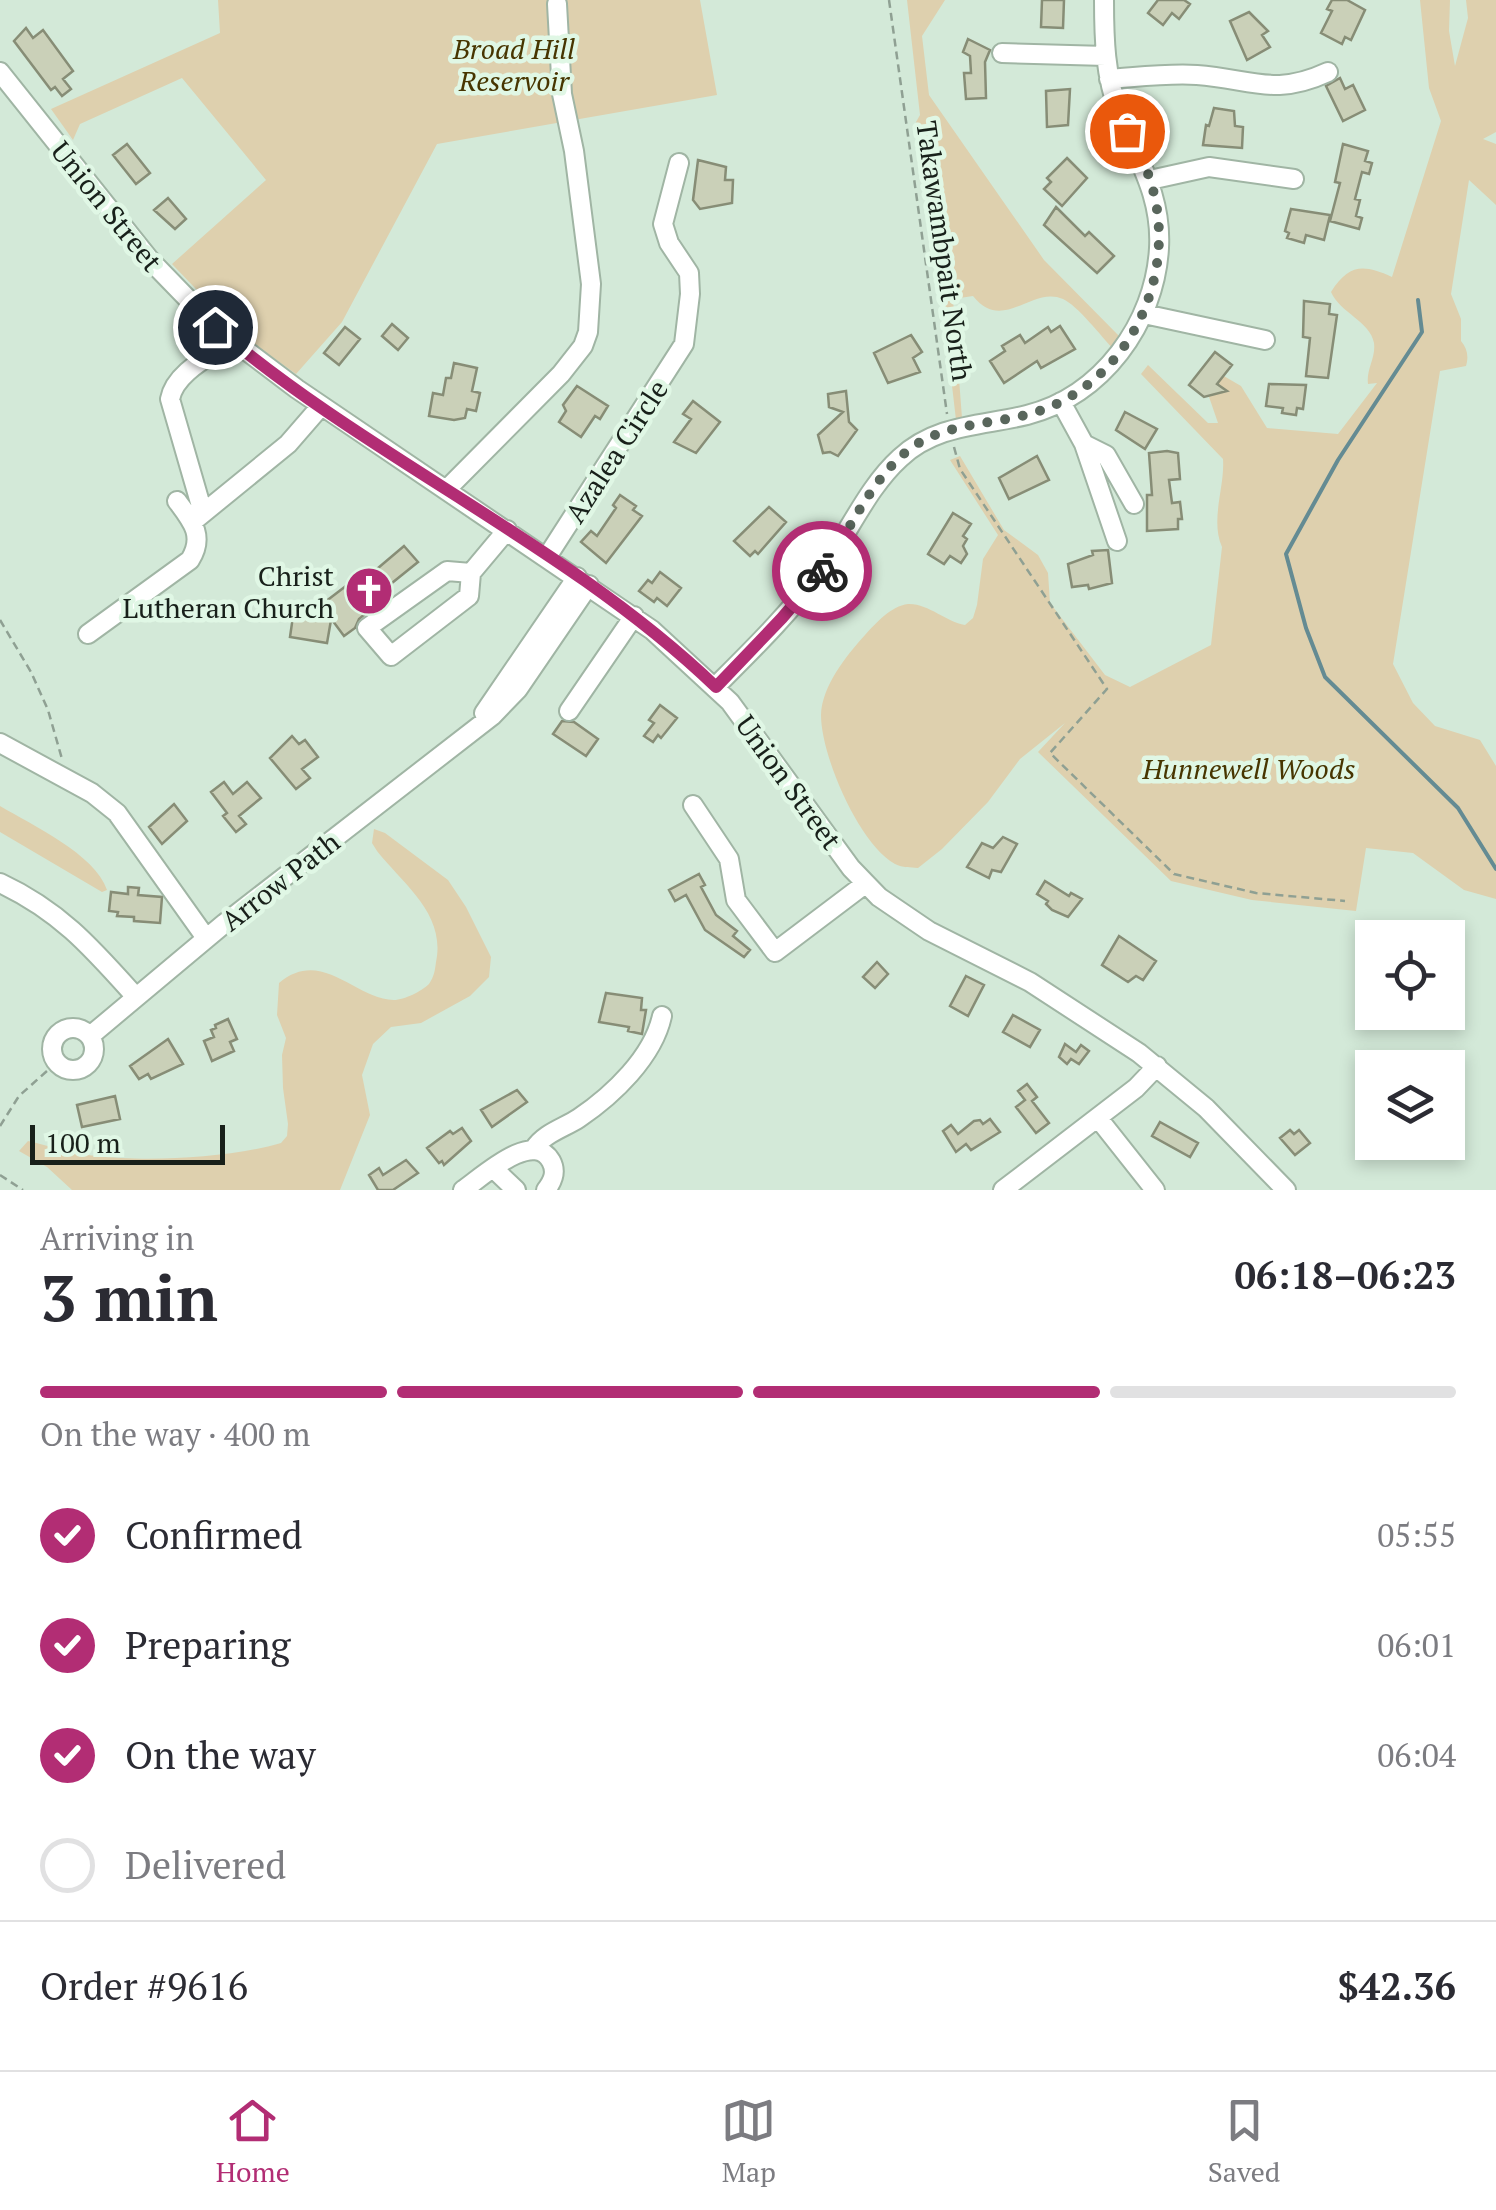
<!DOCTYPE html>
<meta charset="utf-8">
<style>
:root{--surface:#fff;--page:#f7f7f7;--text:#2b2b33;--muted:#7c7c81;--line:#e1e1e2;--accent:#b22d74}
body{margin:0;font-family:"PT Serif",serif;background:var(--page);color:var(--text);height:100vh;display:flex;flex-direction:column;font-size:38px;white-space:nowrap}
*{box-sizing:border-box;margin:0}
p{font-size:32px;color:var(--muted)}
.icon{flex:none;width:55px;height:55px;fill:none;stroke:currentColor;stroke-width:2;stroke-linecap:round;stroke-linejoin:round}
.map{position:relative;height:1190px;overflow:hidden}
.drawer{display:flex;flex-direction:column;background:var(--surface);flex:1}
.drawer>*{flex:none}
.tools{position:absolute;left:1355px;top:920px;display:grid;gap:20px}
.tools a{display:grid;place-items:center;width:110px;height:110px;border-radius:0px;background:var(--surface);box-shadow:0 5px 15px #0003;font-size:50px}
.scale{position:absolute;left:30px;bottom:25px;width:195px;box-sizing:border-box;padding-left:10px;border:5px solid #18201a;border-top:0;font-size:28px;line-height:35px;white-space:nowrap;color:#18201a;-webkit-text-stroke:8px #e0f7e5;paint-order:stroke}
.pin{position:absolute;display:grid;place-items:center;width:85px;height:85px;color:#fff;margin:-42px;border:5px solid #fff;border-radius:50%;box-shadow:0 2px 10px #0007}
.courier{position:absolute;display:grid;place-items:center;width:100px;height:100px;margin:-50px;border:8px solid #b22d74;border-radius:50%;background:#fff;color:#222;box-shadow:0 2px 12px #0007}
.summary em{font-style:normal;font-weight:800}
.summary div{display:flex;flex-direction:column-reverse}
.summary{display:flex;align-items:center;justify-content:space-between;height:170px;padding:0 40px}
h1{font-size:65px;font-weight:800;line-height:75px}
.bar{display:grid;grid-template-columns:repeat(4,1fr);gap:15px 10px;align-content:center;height:120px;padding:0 40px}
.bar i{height:12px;border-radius:8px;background:var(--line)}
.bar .active{background:var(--accent)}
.bar p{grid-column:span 4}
.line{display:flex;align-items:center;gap:25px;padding:0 40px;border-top:2px solid var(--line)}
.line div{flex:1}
ol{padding:0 40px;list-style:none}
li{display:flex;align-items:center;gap:30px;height:110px}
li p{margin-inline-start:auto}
li .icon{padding:10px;border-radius:50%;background:var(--accent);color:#fff;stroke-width:4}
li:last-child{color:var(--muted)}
li i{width:55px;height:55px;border:5px solid var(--line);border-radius:50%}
.dock{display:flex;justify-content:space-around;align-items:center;height:140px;border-top:2px solid var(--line);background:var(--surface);font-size:28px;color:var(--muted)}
.dock a{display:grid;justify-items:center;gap:5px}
.dock .active{color:var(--accent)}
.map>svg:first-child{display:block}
.green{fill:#ded0ae}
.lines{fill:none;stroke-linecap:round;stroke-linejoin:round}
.stream{stroke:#648b93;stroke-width:4}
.building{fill:#cad0b8;stroke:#878d76;stroke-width:2.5}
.minor-casing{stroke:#a0b5a4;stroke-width:22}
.path{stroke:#8fa093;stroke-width:2.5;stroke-dasharray:8 5;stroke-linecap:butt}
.minor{stroke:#fff;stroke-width:18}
.done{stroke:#59665c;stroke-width:10;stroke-dasharray:0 18}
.route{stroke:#b22d74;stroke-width:12}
.labels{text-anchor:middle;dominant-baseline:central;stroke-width:9;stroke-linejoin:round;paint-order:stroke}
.park-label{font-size:28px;font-style:italic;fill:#473500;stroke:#e0f7e5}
.street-label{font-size:28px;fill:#18201a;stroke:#e0f7e5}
.poi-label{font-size:28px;fill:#18201a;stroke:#e0f7e5;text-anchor:end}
</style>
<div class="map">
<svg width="1496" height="1190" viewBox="0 0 1496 1190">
<rect width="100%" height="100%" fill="#d3e9d8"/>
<path class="green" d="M218,0H700L717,95L437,144L342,322L296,374L237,332L172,264L266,180L182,78L80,124L73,140L51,109L220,33Z
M907,0H945L922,36L929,95L1044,260L1122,339L1114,350C1102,337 1077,305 1063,299C1032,285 1003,334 973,296L953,299L962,418L956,420L924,144L916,122L920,115Z
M1420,0H1450L1449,31L1455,66L1468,18L1466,0H1496V132L1483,139L1496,144V205L1469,180L1451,294L1461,319V341C1467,348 1469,356 1466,366L1440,371L1393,664L1413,703L1435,726L1480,740L1496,766V899L1464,890L1413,853L1366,848L1356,911L1252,900L1171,881L1038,752L1065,723L1020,759L988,802L942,849L918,868C910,867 903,868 895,864C859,844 821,756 821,715C822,686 846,656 865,635C876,623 891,606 908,604C928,603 946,622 965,625L973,618L977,605L983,559L998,535L950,460L960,456L1004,530L1038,555L1048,573L1050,603L1105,675L1130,687L1211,645L1222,547C1210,519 1225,488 1223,459L1141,374L1148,365L1208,423H1218L1207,391L1210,368L1241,386L1267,428L1338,434L1377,383L1368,384C1366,369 1376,358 1374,343C1370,321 1340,313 1331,292C1349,264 1363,264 1392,277L1441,121L1429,88Z
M0,806C32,825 95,854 107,890L102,892L0,832Z
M374,829L385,833L448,880L466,907L491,957L489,977L470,996L421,1023L391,1027L373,1044L362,1075L370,1115L340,1190H72L47,1167L19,1151L28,1141C50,1146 74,1154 96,1156C148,1162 231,1158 281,1143L287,1136L288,1124L283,1088L282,1055L286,1038L277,1015L279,983C322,947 354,999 394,1000C404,1000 422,991 429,984C434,977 435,970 436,962C446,914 404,885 377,851L372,843Z"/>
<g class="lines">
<path class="stream" d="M1418,300L1422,332L1338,460L1286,554L1306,628L1325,677L1458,808L1496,869"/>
</g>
<path class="building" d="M1042,0H1064L1063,28L1041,27Z
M1158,0H1184L1190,4L1179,19L1172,13L1163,25L1148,13Z
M1332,0H1347L1365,10L1351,40L1345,37L1342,44L1321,33L1332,11L1327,9Z
M1249,12L1268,31L1262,35L1270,47L1247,60L1230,21Z
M26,28L33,38L43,30L73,71L63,79L71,89L62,96L55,87L51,90L14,41Z
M968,39L990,50L985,62L986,98L966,99L964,73H971L970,56L963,52Z
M1340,78L1345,89L1353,85L1365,110L1343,121L1326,86Z
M1070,89L1068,125L1047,127L1046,91Z
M1214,108L1234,111L1235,126L1243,127L1242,148L1203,145L1206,125L1209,126Z
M127,144L150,173L136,184L113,155Z
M1343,144L1368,151L1365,161L1372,163L1369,174L1362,172L1355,199L1360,200L1356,216L1362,218L1359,229L1330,221L1340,183L1335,182Z
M1067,158L1087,178L1062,206L1044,189L1051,182L1047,178Z
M698,160L726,167L725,180H733L732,203L700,209L693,200Z
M168,198L186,219L175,229L154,210Z
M1056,207L1085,236L1089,232L1114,256L1097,273L1044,225Z
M1291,209L1330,215L1324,240L1306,235L1304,243L1287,238L1289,233L1285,231Z
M1304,301L1330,304L1329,314L1337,315L1328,378L1306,376L1310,338L1303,337Z
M392,324L408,338L398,350L382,336Z
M1060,326L1075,349L1041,368L1037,361L1004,383L990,361L1005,351L1002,346L1020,335L1025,343L1048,327L1051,332Z
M345,327L360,339L339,365L324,353Z
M911,335L922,352L913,358L920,372L888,383L874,353Z
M1215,352L1232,365L1217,384L1227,391L1204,397L1189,385Z
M454,363L477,368L472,391L480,393L476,411L467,409L465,418L454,420L429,416L433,393L443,395L446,378H451Z
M1269,384L1306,385L1303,409L1297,408L1296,415L1282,413L1283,408L1266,406Z
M577,386L608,406L600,419L595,416L581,437L559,422L566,411L563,405Z
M846,391L849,422L857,430L838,456L830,452L823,453L818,435L843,412L829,407L828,394Z
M693,401L720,422L696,453L674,442L691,419L683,414Z
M1125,412L1157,429L1145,449L1116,430Z
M1167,451L1178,453L1180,479L1169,480L1172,503L1180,502L1182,519H1178V529L1147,531V495H1152L1149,453Z
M1037,456L1049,480L1009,499L999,478Z
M620,495L636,506L633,510L642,516L606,563L581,542L591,531L597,536L616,508L613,505Z
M769,507L786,522L758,554L755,551L750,556L734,541Z
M953,513L971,524L963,536L967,539L963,546L967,554L961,563L950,556L944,564L928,554Z
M404,546L418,562L387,587L391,592L359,619L355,628L344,636L321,605L367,570L371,574Z
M1108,550L1112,583L1089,589L1088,585L1072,587L1068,564L1093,555L1092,551Z
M660,572L681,588L667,606L657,598L654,602L639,591L648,580L652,583Z
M293,616L331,620L327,643L290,637Z
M660,705L677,718L661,738L658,735L653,742L644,736L654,723L649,720Z
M562,721L574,722L598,739L586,756L553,734Z
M292,736L299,744L305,740L318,757L302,769L310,778L296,789L270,758Z
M224,782L233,794L247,782L261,798L239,816L246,824L236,832L223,816L227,813L211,792Z
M174,804L187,821L162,844L149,827Z
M1003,837L1017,844L1001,872L992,870L989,878L967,867L982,843L993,848Z
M699,874L705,885L701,887L716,915L737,931L733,936L750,950L744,957L705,930L686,895L675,901L669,890Z
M1045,881L1069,896L1071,893L1082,899L1068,917L1052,910L1046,904L1048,901L1037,894Z
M128,887L139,888L138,895L162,897L160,923L134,921V917L117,916L118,912L109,911L111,892L128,894Z
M1119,936L1156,961L1143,980L1136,976L1128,982L1102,965Z
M877,962L888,974L875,988L863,977Z
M966,976L984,985L968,1016L950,1006Z
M606,993L642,998L641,1010H646L642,1034L628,1031L629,1027L599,1022Z
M1013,1015L1040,1030L1030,1047L1003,1032Z
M228,1019L237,1039L230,1042L234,1051L212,1061L204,1041L214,1037L211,1030L216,1028L215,1025Z
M168,1039L183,1064L151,1079L148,1074L139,1079L130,1066Z
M1065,1044L1076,1052L1081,1045L1089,1051L1079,1064L1071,1059L1067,1064L1059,1057Z
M1027,1084L1037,1097L1032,1101L1049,1123L1036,1133L1016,1107L1025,1100L1018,1091Z
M517,1090L527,1102L492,1127L481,1110Z
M115,1096L120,1119L82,1127L77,1105Z
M990,1119L1000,1132L971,1150L966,1144L956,1152L943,1131L951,1125L958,1134L974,1121L980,1120L983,1124Z
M1160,1122L1198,1143L1190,1157L1152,1136Z
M462,1128L471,1141L444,1165L442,1161L439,1163L427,1148L450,1131L453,1134Z
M1290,1130L1294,1134L1299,1130L1310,1143L1295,1155L1280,1138Z
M406,1160L418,1173L393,1190H378L369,1175L379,1168L383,1175Z"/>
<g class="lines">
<g class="minor-casing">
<path id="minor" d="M1002,53L1106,56
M0,72L150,260L215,327L297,389L652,630L730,702L851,868L879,897L929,931L1030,982L1139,1053L1206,1108L1286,1190
M1109,79C1138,77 1168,73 1197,75C1252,79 1274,97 1328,72
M1150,180L1209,167L1294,179
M1144,314L1265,340
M1061,402L1084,444L1117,541
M1084,444L1106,455L1134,504
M446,490L561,374L583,346L588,332L591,284L574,151L562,94L557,4
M203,513L170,399C175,372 211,356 232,341
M196,519L288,444L321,406
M547,557L684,344L690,294L689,273L669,243L663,224L679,163
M471,573L447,571L367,628L391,656L469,596L471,573L507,530
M88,634L190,560C205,536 192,521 177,501
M715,687C753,649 791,612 822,569C849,533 867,488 900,458C936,424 982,426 1027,415C1102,396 1155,323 1159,248C1162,195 1137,159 1119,112C1105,76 1104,38 1104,0
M569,711L634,616
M484,713L577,577
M0,743L92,793L117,813L206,938
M693,805L729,859L736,900L775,952L865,884
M0,883C60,911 92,948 135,996
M52 1049a21 21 0 1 1 42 0a21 21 0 1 1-42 0Z
M90,1036L225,923L492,716L518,689L589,585
M1098,1118L1155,1190
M534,1149C544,1133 564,1128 579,1118C613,1095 653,1057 662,1016
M494,1169L516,1190
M463,1190C482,1177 533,1129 551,1161C557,1172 553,1181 546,1190
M1003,1190L1136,1088L1157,1066"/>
</g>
<path class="path" d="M889,0L947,414
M954,447L960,469L1107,689L1050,753L1174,874L1256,893L1345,901
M0,620L31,672L48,710L62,759
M0,1126L19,1096L57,1062
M0,1175L23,1190"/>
<use href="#minor" class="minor"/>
</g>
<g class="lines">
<path class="done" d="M822,571C850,531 871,478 911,448C950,420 998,426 1042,410C1128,379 1175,281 1154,194C1149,171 1138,151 1127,131"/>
<path class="route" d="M215,327C371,460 567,544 716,687L782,618L822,571"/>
</g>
<defs>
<g id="church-disc" transform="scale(2.5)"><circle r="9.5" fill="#b22d74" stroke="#e0f7e5"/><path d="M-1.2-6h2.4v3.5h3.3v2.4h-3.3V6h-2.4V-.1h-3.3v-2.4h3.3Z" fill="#fff"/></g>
</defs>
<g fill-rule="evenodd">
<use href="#church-disc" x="369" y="591"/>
</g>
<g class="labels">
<g class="park-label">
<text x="514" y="48">Broad Hill<tspan x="514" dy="32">Reservoir</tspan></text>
<text x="1249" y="768">Hunnewell Woods</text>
</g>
<g class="street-label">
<text transform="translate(107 206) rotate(51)">Union Street</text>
<text transform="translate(945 251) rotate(82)">Takawambpait North</text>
<text transform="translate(616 451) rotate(-57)">Azalea Circle</text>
<text transform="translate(789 782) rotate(54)">Union Street</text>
<text transform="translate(280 881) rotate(-38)">Arrow Path</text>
</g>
<g class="poi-label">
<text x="334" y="575">Christ<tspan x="334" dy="32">Lutheran Church</tspan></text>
</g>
</g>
</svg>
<div class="tools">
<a><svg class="icon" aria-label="locate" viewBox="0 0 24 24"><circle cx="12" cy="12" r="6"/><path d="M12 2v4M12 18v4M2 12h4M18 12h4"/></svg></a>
<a><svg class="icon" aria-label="layers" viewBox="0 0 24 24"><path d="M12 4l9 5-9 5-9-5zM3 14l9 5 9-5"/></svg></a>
</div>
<div class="scale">100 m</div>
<div class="pin" style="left:1127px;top:131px;background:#ea580c"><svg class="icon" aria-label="bag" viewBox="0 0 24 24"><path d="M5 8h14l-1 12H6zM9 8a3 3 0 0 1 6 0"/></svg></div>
<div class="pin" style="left:215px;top:327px;background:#1f2937"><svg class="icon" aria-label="home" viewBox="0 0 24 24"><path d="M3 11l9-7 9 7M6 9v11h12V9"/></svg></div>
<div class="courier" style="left:822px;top:571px"><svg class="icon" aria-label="bike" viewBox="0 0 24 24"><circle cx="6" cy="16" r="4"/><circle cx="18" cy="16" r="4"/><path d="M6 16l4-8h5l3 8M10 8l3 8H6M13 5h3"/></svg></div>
</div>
<section class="drawer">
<div class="summary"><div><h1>3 min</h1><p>Arriving in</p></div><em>06:18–06:23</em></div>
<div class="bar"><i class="active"></i><i class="active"></i><i class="active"></i><i></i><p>On the way · 400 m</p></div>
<ol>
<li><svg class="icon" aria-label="check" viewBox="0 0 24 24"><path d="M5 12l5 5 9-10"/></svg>Confirmed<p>05:55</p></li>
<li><svg class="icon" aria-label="check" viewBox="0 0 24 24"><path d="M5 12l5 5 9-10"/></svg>Preparing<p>06:01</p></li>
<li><svg class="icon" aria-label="check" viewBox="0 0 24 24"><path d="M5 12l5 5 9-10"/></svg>On the way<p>06:04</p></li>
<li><i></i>Delivered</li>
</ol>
<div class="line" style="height:130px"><div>Order #9616</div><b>$42.36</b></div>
</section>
<nav class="dock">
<a class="active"><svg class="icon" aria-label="home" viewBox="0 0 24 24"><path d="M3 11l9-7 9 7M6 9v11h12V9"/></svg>Home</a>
<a><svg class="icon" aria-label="map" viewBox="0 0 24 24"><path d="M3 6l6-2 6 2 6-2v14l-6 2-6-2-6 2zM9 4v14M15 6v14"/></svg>Map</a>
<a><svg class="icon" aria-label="saved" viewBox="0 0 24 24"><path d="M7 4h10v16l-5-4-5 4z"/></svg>Saved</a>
</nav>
